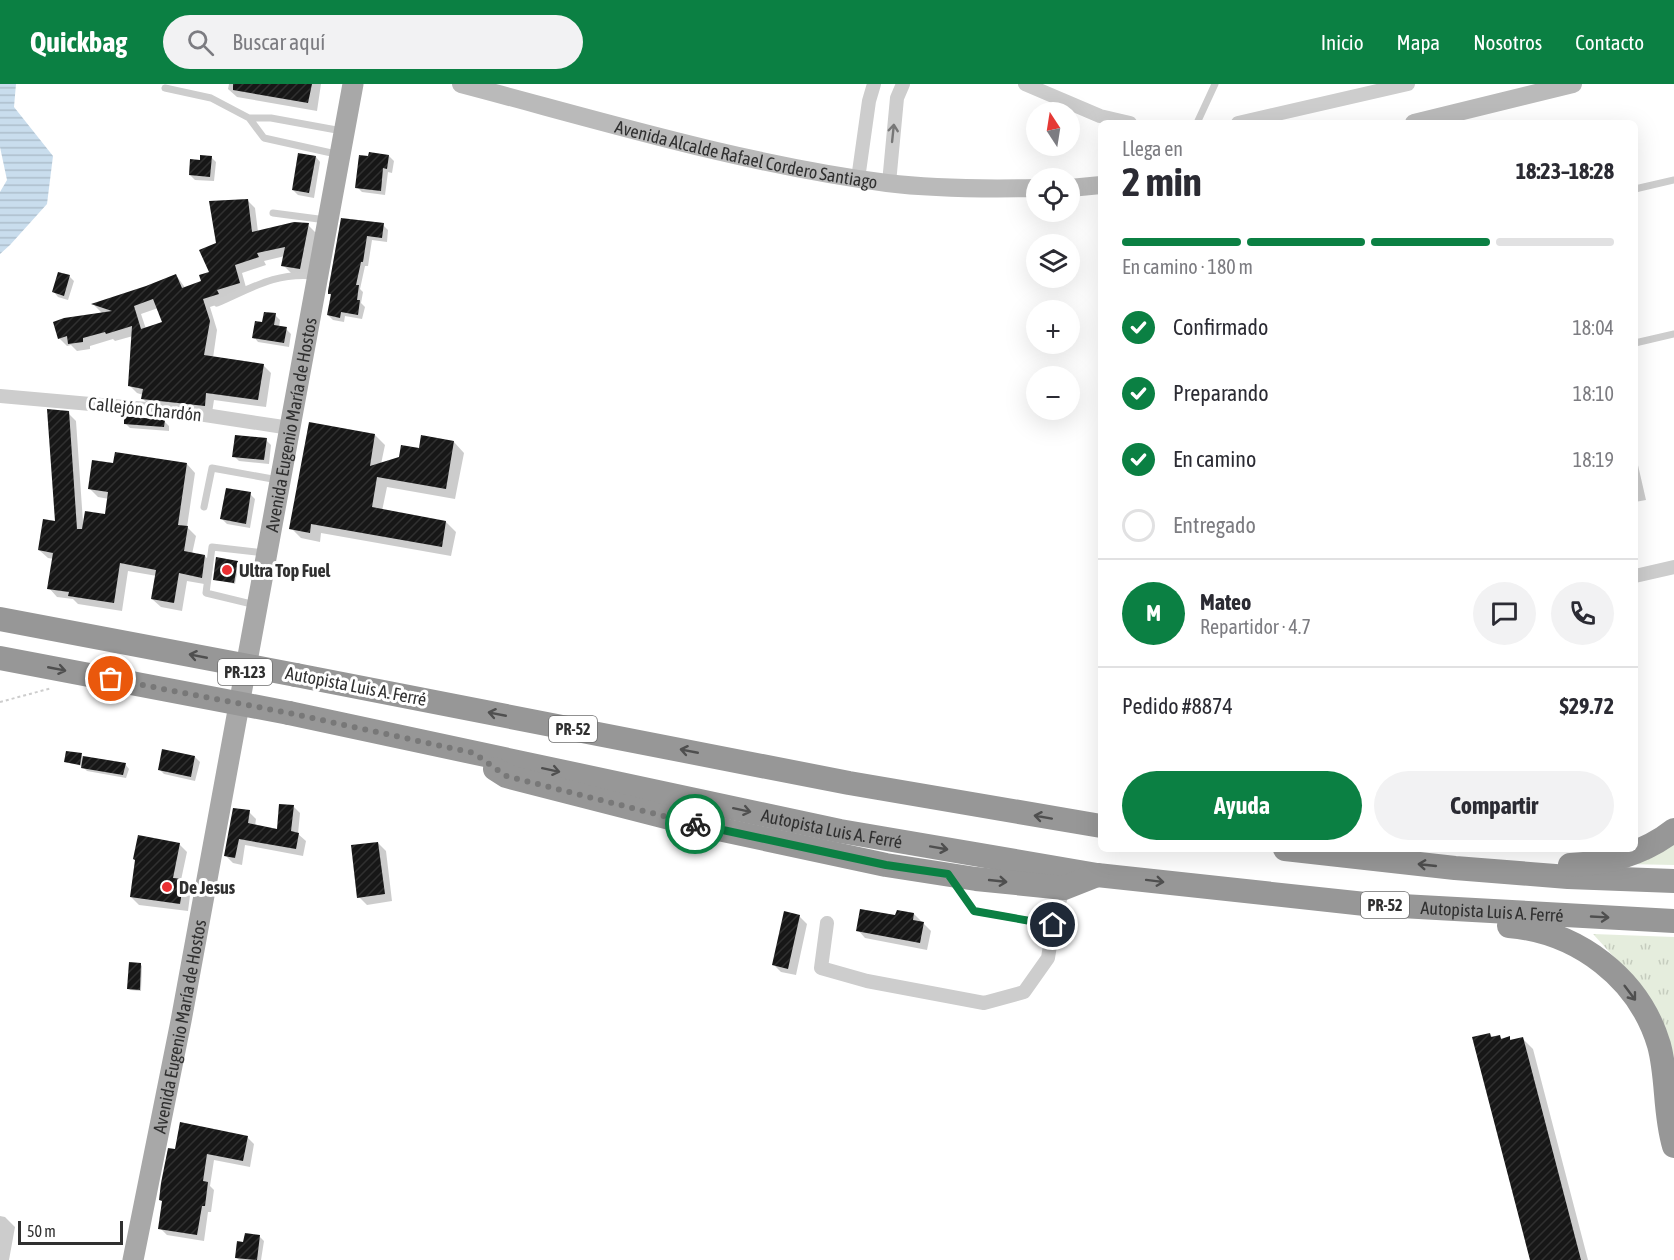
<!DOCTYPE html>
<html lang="es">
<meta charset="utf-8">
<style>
:root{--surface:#fff;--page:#f2f2f3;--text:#2b2b33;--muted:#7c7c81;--line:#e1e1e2;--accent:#0b8043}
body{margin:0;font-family:"Asap Condensed",sans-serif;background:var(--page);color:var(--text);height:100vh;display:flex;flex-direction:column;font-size:22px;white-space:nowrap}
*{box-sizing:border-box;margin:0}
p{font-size:20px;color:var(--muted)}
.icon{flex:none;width:33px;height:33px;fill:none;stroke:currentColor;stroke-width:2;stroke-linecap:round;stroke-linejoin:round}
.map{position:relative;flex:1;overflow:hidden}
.side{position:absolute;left:1098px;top:36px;width:540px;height:732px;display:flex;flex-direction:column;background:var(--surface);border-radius:9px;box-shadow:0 6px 24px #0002}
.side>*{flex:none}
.needle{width:39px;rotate:348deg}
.tools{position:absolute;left:1026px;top:18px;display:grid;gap:12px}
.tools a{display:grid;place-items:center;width:54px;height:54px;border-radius:50%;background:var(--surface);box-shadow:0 6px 24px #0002;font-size:30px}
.scale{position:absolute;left:18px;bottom:15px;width:105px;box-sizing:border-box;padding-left:6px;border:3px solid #303030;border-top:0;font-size:16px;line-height:21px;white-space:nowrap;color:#303030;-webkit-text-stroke:4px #fff;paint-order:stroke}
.pin{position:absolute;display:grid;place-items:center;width:51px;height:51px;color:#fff;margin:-26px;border:3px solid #fff;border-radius:50%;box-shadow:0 2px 6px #0007}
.courier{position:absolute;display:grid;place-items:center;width:60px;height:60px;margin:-30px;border:4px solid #0b8043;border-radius:50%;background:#fff;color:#222;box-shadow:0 2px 8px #0007}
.head em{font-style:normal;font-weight:700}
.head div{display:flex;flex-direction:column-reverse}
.head{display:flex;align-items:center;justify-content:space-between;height:102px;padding:0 24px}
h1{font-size:39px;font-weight:700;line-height:45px}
.bar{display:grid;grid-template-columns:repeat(4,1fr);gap:9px 6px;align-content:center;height:72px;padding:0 24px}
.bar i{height:8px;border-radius:4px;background:var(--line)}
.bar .current{background:var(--accent)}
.bar p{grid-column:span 4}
.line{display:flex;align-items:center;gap:15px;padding:0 24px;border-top:2px solid var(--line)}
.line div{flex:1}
.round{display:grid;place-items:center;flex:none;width:63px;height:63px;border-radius:32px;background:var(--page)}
ol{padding:0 24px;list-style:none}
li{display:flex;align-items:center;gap:18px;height:66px}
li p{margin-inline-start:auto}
li .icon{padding:6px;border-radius:50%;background:var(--accent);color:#fff;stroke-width:4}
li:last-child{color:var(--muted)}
li i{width:33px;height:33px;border:3px solid var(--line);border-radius:50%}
.cta{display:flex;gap:12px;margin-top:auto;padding:12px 24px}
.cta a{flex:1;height:69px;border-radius:36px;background:var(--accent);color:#fff;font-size:24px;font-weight:700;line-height:69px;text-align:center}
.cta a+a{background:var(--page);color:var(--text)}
header{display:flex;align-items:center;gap:36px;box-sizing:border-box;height:84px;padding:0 30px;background:var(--accent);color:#fff}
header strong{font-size:28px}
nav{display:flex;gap:33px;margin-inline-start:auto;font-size:21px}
.search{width:420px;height:54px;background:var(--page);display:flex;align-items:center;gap:15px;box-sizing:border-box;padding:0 21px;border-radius:33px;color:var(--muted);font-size:22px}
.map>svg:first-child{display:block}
.grass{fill:url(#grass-tufts)}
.water{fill:url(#water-rules)}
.shadow{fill:#0003;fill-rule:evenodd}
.building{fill:url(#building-hatch);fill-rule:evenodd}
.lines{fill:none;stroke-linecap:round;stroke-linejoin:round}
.path{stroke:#cdcdcd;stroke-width:2;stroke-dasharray:3 3;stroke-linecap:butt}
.lane{stroke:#cdcdcd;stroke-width:7}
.street{stroke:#cdcdcd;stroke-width:14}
.secondary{stroke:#bababa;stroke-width:18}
.primary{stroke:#a8a8a8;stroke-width:21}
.highway{stroke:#979797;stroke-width:24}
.highway-bridge{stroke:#979797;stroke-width:24}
.oneway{stroke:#777}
.oneway2{stroke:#4f4f4f}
.done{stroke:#787878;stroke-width:6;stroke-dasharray:0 10.8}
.route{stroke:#0b8043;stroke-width:8}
.poi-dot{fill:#ea2f32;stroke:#fff;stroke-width:2}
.labels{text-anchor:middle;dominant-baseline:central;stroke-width:6;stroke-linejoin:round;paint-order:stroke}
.shield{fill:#fff;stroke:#6e6e6e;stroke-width:1.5}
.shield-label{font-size:16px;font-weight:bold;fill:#303030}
.street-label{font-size:18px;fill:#303030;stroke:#fff}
.poi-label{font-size:18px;font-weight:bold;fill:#303030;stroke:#fff;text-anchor:start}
</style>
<header>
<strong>Quickbag</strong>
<div class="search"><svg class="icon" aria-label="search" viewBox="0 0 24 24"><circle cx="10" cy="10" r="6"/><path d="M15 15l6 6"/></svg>Buscar aquí</div>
<nav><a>Inicio</a><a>Mapa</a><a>Nosotros</a><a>Contacto</a></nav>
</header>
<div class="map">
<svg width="1674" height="1176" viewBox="0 0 1674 1176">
<defs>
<pattern id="grass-tufts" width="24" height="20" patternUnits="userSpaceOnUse" patternTransform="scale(1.5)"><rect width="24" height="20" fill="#e5eddd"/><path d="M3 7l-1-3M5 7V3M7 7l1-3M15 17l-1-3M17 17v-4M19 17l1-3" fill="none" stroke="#c5ccbe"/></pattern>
<pattern id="water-rules" width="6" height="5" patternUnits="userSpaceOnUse" patternTransform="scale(1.5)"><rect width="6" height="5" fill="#c9dded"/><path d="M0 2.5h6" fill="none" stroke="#adbecc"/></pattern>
<pattern id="building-hatch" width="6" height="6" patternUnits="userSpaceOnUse" patternTransform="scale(1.5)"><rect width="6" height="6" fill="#171717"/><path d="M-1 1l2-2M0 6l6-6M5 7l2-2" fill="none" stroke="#303030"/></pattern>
</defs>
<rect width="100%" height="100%" fill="#fff"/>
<path class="grass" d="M1674,758V781L1625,780Z
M1593,850L1674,853V986L1635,896Z"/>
<path class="water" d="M0,0H16L14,23L53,72L47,120L10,161L0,170V108L7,96L0,63Z"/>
<path class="shadow" d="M229,0H321L317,27L237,13L228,5Z
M389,72L394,77L392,89L388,88L385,111L362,108L357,103Z
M211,73L216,78L214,97L195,96L190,91L201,77Z
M316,73L320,78L314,114L298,111L293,106Z
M247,116L255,124L258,148L308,141L316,149L308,192L291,189L283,181L285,172L264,177L266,181L242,189L247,207L225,218L210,223L217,246L213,274L263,281L271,289L266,323L214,316L212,329L151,323L143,315V311L137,309L129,301L133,252L115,257L113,255L90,262V265L77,267L71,261L67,262L59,254L103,230L94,221L147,204L176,191L186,205L203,198L211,189L217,160ZM158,224L164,239L146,245L141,230Z
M343,136L383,141L388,146L387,158L372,156L368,182H365L360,205L363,208L361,219L365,223L362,235L345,232L344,238L333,236L328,231L332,212L329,209Z
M69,192L74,197L68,216L58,213L54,208Z
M275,231L280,236L279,244L286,245L291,250L289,263L258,258L254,253L263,240Z
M68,329L76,337L83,438L106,432L109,415L98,413L90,405L114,380H187L195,389L187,443L196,452L192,470L205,472L213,481L210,501L187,497L182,527L161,523L152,515L157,492L128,487L122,527L78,520L73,515L57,513L49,504L54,475L48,474L39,466L57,439Z
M164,337L169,342V347L130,344L125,339Z
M375,351L385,361L381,380L420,365L454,358L464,369L455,415L387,403L382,427L446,438L456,448L451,472L321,449L320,458L301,454L291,444Z
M266,356L271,361L269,380L239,377L234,372Z
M1635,368L1646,416L1635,418Z
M250,410L255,415L250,444L227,440L222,435Z
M237,478L239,480L235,500L215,495Z
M81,671L84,673L125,680L129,685L126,694L87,687L82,682L66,678Z
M195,673L200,678L195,697L164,690L159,685Z
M293,722L300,729L298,750L306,757L303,772L245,761L242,781L233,779L226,772L249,728L256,735L255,742L278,746Z
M378,759L386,767L392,817L367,821L359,813Z
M179,760L187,768L181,796L191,804L188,827L139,821L131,813L136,776Z
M914,830L931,847L927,866L865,854L858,846L896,833Z
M799,832L807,840L796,891L781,888L774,881Z
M140,880L142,882L141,907L130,906L128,904Z
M1490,950L1493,954L1499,952L1503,956L1509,954L1512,957L1522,954L1533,965L1588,1176H1532Z
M247,1053L254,1060L250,1083L214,1076L210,1102L214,1106L211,1128H208L204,1157L167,1151L160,1144L163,1118L161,1116L176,1067Z
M0,1132L5,1133L15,1143L9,1176H0Z
M259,1152L264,1157L261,1176H239L236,1173L245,1159Z"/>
<path class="building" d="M233,0H312L308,19L233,6Z
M369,68L389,71L387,85L383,84L381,107L355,104L359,71L368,72Z
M298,69L316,72L309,109L292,106Z
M200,71L212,72L210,93L189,91L190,75L200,76Z
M248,115L252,148L294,138L309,139L300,185L281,182L285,163L257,169L259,173L235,181L240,199L217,206L219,210L203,215L210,237L204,271L264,280L258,316L206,309L205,322L141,315L143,305L128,302L132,242L106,250L105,248L83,254V258L68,260L67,252L58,255L53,238L64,234L112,227L91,220L146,202L176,190L182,204L201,197L199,191L209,188L199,166L216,159L209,117ZM153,215L162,238L141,245L134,222Z
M341,134L384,139L382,154L367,152L363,178H361L356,201H359L357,216H360L358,231L341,228L340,234L327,231L331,210H328V207Z
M58,188L70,191L64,212L52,208Z
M264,228L276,229L274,241L287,243L284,259L252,254L255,237L262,238Z
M47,325L69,327L77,445H82L85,427L105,430L108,408L88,405L92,376L113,379L115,368L187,379L178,441L188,442L184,467L205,471L202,494L179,489L174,519L151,515L156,486L120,479L114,519L68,512L69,508L47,505L53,469L38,466L43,435L55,437Z
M124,332L165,336L164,343L124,340Z
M309,338L375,350L370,382L399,373L401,361L419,364L421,351L454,357L446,405L377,393L372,423L446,437L442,463L311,440L310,449L289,445Z
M235,351L267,354L264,376L232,373Z
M226,404L251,408L246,440L220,435Z
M216,473L238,477L234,499L213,496Z
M162,665L195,672L191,693L158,686Z
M66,667L82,669L80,681L64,678Z
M83,672L126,679L123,691L81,684Z
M279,720L294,721L291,747L299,749L296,765L239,755L235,774L224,772L233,724L250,726L248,739L277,745Z
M138,751L180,759L173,794L184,795L180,820L130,813L135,776L133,775Z
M378,758L385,810L357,814L351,761Z
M860,825L895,831L897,826L914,829L913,836L924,838L920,859L856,847Z
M784,827L800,831L788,885L772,881Z
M129,878L141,879L140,906L127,905Z
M1490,949L1491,953L1500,951L1501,955L1510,952V956L1523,953L1581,1176H1530L1472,953Z
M180,1038L248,1052L243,1077L207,1070L203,1097L208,1098L205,1122H202L197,1151L158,1145L162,1117L159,1116L161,1099L168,1064L175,1065Z
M245,1149L260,1151L257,1176L235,1174L237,1157L243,1158Z"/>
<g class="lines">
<path class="path" d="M0,618L52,604"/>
<path class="lane" d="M165,4L211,14L249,34H271L342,47
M249,34L264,54L336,70
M1197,39L1215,0
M1635,105L1674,96
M273,129L326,136
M217,219C252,204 275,188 315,192
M1635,259L1674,250
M204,423L212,384L278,396
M256,521L206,509L212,463L264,469
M953,797L974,827L1053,841"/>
<path class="street" d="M1025,0L1100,32L1130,39
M1238,39L1408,0
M858,95L869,17L874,0
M889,99L897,14L903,0
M0,312L192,329L290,344
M1635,492L1674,483
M827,839L821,884L867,897L984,919L1024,908L1048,874L1055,830L1064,804"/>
<g class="secondary">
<path id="s1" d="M461,0C602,37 742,80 887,99C936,105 987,105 1036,104"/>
<path d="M1414,39L1573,0"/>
<path d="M1070,104L1101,101"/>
</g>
<path class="primary" id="s2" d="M133,1176L181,937L353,0"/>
<g class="highway">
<path d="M296,591L849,699L1101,742"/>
<path id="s3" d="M289,629L840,747L1097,791L1365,820L1674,837"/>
<path d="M495,685L506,692L681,737L886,781L976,795L1064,804L1097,791"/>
<path d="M1285,765L1455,784L1568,793L1674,797"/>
<path d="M1570,781C1607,780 1645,769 1674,746"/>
<path d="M1509,842C1578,848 1639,894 1659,961C1668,994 1664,1029 1674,1062"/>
</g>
<path class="highway-bridge" d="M0,535L296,591
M0,574L289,629"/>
</g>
<defs><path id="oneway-shaft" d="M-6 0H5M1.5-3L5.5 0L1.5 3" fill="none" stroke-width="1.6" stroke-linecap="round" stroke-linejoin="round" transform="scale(1.5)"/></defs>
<use class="oneway" href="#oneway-shaft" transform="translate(893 49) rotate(-84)"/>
<g class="oneway2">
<use href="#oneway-shaft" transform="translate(198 572) rotate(-169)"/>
<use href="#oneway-shaft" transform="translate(57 585) rotate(11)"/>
<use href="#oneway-shaft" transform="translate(497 630) rotate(-169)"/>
<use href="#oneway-shaft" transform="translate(689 667) rotate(-169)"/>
<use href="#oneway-shaft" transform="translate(551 686) rotate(12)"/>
<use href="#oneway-shaft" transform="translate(742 726) rotate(12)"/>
<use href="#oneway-shaft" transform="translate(1043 733) rotate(-170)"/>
<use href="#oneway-shaft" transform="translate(939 764) rotate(10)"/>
<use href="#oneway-shaft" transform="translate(1427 781) rotate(-174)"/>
<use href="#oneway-shaft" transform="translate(998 797) rotate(6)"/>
<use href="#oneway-shaft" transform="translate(1155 797) rotate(7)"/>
<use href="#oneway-shaft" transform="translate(1600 833) rotate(3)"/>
<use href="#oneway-shaft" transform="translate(1630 909) rotate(53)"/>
</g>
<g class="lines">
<path class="done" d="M111,595L289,629L474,669L506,692L695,740"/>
<path class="route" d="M695,740L886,781L948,790L974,827L1053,841"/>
</g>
<g class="poi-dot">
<circle cx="227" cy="486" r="6"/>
<circle cx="167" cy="803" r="6"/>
</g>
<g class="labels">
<g class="shield">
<rect x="218" y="575" width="54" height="26" rx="4.5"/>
<rect x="549" y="632" width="48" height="26" rx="4.5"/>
<rect x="1361" y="808" width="48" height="26" rx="4.5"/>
</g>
<g class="shield-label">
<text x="245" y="588">PR-123</text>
<text x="573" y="645">PR-52</text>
<text x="1385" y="821">PR-52</text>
</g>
<g class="street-label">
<text stroke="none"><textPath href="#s1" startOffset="294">Avenida Alcalde Rafael Cordero Santiago</textPath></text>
<text transform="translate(145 325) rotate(6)">Callejón Chardón</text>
<text stroke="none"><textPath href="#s2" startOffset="850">Avenida Eugenio María de Hostos</textPath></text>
<text transform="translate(356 602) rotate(11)">Autopista Luis A. Ferré</text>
<text stroke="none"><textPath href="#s3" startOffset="555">Autopista Luis A. Ferré</textPath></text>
<text stroke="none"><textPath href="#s3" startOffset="1221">Autopista Luis A. Ferré</textPath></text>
<text stroke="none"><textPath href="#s2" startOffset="238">Avenida Eugenio María de Hostos</textPath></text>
</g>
<g class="poi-label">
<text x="239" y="486">Ultra Top Fuel</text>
<text x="179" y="803">De Jesus</text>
</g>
</g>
</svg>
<div class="tools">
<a><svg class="needle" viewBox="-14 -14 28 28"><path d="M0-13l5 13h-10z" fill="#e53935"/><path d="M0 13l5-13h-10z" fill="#7c7c81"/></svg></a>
<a><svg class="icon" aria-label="locate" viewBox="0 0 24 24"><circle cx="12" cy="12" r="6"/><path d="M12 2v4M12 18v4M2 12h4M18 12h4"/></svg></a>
<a><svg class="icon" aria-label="layers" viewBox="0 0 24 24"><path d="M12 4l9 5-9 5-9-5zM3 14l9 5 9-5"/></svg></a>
<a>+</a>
<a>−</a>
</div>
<div class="scale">50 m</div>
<div class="pin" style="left:111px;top:595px;background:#ea580c"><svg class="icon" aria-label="bag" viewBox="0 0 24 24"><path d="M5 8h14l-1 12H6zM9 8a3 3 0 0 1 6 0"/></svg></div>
<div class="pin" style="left:1053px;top:841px;background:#1f2937"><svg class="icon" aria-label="home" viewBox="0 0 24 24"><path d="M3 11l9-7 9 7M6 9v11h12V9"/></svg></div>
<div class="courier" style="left:695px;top:740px"><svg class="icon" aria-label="bike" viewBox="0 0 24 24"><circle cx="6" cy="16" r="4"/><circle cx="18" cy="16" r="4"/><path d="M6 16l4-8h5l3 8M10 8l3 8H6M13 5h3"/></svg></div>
<section class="side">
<div class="head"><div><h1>2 min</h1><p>Llega en</p></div><em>18:23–18:28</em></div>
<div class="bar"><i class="current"></i><i class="current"></i><i class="current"></i><i></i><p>En camino · 180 m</p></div>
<ol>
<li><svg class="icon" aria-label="check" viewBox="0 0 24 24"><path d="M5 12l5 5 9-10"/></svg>Confirmado<p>18:04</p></li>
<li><svg class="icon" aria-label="check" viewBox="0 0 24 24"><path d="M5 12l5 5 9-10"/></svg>Preparando<p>18:10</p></li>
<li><svg class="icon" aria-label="check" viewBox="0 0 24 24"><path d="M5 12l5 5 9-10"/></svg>En camino<p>18:19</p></li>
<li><i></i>Entregado</li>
</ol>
<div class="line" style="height:108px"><b class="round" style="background:var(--accent);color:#fff">M</b><div><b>Mateo</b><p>Repartidor · 4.7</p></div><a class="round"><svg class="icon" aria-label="chat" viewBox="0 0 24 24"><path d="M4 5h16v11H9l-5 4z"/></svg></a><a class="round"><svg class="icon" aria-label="phone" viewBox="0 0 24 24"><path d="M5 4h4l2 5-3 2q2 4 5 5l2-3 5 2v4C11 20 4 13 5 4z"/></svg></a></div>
<div class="line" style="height:78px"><div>Pedido #8874</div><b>$29.72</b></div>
<div class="cta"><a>Ayuda</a><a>Compartir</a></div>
</section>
</div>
